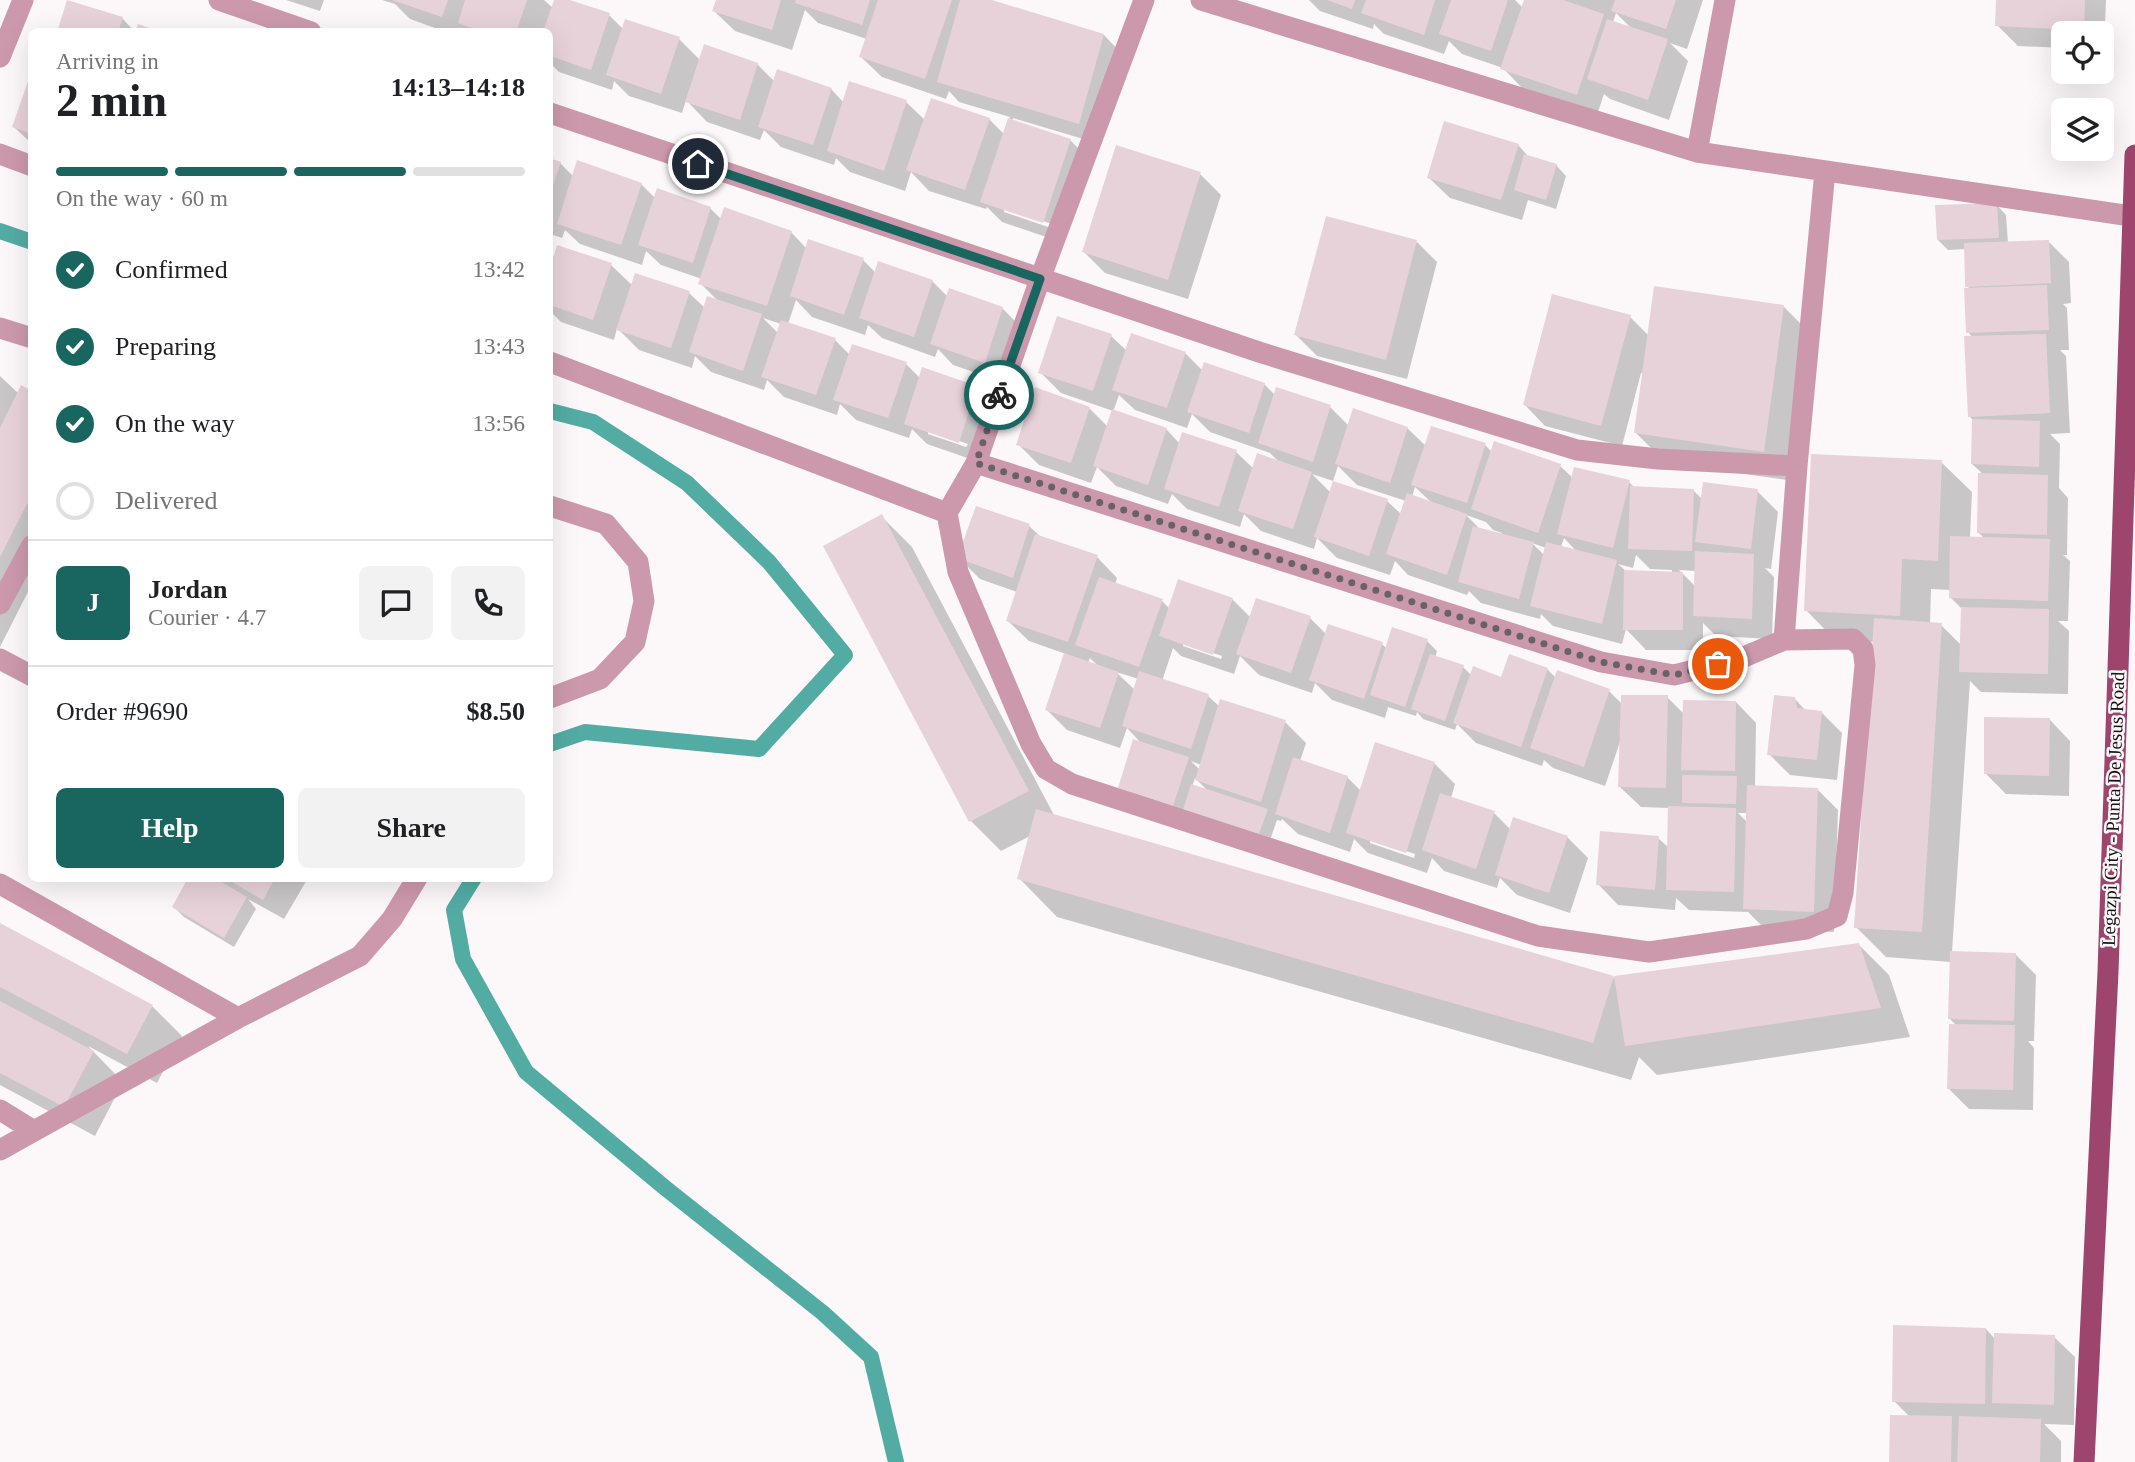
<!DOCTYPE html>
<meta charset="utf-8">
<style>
:root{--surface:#fff;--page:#f2f2f2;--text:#202124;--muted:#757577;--line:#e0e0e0;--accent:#196560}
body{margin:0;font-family:Georgia,serif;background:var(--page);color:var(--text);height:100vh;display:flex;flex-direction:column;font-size:26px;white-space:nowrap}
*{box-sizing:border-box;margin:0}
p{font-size:23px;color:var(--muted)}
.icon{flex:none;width:38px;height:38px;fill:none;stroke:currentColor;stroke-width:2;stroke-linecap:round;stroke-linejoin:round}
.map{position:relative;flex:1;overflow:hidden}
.details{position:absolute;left:28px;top:28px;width:525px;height:854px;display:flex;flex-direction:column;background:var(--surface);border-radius:10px;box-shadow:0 7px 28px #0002}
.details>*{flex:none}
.tools{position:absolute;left:2051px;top:21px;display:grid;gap:14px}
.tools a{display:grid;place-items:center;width:63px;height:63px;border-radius:10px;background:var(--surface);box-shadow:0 7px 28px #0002;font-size:35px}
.pin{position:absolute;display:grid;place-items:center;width:60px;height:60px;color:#fff;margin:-30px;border:4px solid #fff;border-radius:50%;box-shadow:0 2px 7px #0007}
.courier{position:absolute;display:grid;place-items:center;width:70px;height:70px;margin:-35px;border:5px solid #196560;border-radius:50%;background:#fff;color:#222;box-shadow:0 2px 9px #0007}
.overview em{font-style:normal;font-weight:700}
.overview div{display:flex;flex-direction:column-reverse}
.overview{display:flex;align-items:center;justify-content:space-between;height:119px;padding:0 28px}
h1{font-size:46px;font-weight:700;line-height:52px}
.bar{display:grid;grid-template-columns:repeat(4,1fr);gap:10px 7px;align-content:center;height:84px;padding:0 28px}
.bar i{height:9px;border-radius:5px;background:var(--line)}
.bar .selected{background:var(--accent)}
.bar p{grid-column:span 4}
.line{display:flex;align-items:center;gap:18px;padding:0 28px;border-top:2px solid var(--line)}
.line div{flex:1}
.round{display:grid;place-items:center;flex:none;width:74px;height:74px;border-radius:10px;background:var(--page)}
ol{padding:0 28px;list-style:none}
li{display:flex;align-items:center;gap:21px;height:77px}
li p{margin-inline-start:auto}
li .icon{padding:7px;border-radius:50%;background:var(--accent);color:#fff;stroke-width:4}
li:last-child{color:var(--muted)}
li i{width:38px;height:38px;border:4px solid var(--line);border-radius:50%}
.cta{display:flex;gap:14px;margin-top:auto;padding:14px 28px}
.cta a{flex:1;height:80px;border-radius:10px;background:var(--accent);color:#fff;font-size:28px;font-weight:700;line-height:80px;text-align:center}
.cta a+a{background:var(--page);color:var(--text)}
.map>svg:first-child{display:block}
.shadow{fill:#0003;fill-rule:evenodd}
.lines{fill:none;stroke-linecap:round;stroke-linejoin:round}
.stream{stroke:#53aca4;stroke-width:16}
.building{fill:#e8d2da}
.street{stroke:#cc99ac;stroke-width:21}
.primary{stroke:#9d456d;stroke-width:21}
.done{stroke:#686264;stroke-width:7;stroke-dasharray:0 12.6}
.route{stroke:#196560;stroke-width:9}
.labels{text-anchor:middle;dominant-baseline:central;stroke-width:5;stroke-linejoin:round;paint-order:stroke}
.street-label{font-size:19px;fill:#181114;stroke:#fcf8fa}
</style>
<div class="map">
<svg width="2135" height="1462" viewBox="0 0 2135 1462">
<rect width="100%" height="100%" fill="#fcf8fa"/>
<path class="shadow" d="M286,0H324L320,11Z
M382,0H544L553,8L555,0H565L609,15L623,29L679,39L700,60L757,64L775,82L831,89L844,103L906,102L925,120L989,119L1004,134L1010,117L959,102L949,91L946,99L882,77L861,57L867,39L818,23L805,10L792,50L735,31L714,11L717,0H985L1104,35L1124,56L1100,144L1013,118L1012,121L1070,140L1091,161L1064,243L1002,222L987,207L986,209L929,191L911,172L905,191L850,172L836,158L834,165L781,147L764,130L760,140L707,122L686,100L682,113L629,96L614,81L612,90L559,72L550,63V32H468L465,29L464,32H446L410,19L395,4ZM1004,208L1052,224L1051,228L1004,212Z
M1309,0H1515L1523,8L1526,0H1703L1687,49L1670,43L1688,61L1669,120L1610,99L1604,94L1597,115L1523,89L1503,68L1462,54L1449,41L1444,54L1384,34L1374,24L1373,29L1320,11ZM1616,13L1632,29L1613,22Z
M1998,0H2106L2104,50H2102V33H2063V48L2018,46L1997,25Z
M69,1L122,18L135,32H59Z
M32,74V144L14,127Z
M1518,145L1529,157L1556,165L1566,176L1556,209L1528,200L1522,220L1450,198L1429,178Z
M550,160L560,163L574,177L641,184L655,198L710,208L722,220L791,232L807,249L863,260L876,273L932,281L948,297L1002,308L1023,329L1006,383L953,365L938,349L935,357L882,338L868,325L865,335L812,317L796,300L788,324L835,340L850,355L906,364L920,378L976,388L997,408L979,462L927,444L912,429L909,438L856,420L840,404L837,415L784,397L767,380L764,390L711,372L695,356L692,368L639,350L617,328L614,340L561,322L550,311V253L555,258L611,265L633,286L689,293L705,308L719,302L700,283L702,279L661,265L646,251L642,265L580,244L565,230L562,238L550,234ZM763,318L781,324L778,333ZM928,430L968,444L966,447L928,434Z
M1200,174L1221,195L1188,299L1105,273L1084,252Z
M1996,204L2006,215L2008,243L2048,241L2069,262L2071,303L2063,304L2067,308L2069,350H2060L2066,356L2070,433L2050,434L2060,444L2059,488L2068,498L2067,555H2063L2070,561L2068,621H2058L2069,631L2068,694L1981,692L1970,681L1952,952L2015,954L2036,975L2034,1041H2028L2034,1048L2033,1110L1969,1109L1948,1088L1957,1026L1950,1019L1951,962L1886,957L1856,927L1874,642L1836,641L1806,610L1941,462L1972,492L1970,538L1985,539L1978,532L1984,475L1972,464L1973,420L1969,416L1973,338L1968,332L1971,290L1967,286L1966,249L1948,250L1938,240ZM1931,589L1951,590L1950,597L1963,610L1961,645L1941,625L1930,624Z
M1417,242L1437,262L1407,379L1317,356L1296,335Z
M1784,307L1814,337L1794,481L1666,463L1636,433L1644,374L1641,373L1622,446L1545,426L1525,405L1630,317L1649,336Z
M1111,336L1127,351L1185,353L1203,371L1264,384L1275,395L1330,407L1349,426L1407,428L1426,446L1485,445L1492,452L1560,466L1573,478L1629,482L1635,488L1693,490L1702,499L1757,491L1778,512L1771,569L1765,568L1774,577L1772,639L1716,636L1703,623V650H1646L1626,629L1622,644L1553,626L1541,614L1540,619L1481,603L1469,591L1467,595L1408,575L1395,561L1390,575L1337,558L1317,538L1314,549L1261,531L1244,514L1240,527L1187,509L1172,494L1168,504L1116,486L1097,467L1091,483L1039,465L1018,444L1089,408L1108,427L1113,411L1061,393L1040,372ZM1119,395L1135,410L1187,428L1192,414L1210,432L1270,453L1280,463L1254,469L1236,452L1180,444L1166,429L1113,412ZM1338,466L1357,485L1406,501L1401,514L1387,501L1331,493L1312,474L1333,481ZM1415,487L1433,504L1412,497ZM1466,515L1486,522L1493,530L1502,533L1501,535L1480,529ZM1564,538L1577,552L1561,547ZM1532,543L1546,548L1544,555ZM1636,555L1650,569L1672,570V573L1627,572L1618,564L1633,568ZM1679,570L1696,571V587Z
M0,376L19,394L32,393V584L0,647Z
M977,508L1029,526L1042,538L1097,557L1117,578L1115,585L1162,601L1170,609L1232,599L1251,618H1310L1326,634L1382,644L1387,649L1427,641L1437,651L1435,658L1463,667L1471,675L1502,679L1547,669L1556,678L1609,691L1622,704L1667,697L1684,714L1736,702L1756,723L1755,787L1817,789L1838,810L1834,932L1765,929L1748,912L1689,910L1676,898L1675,910L1618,905L1598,884L1658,838L1669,848L1670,808L1641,807L1620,787L1621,739L1605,786L1553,768L1544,760L1542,766L1476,743L1457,724L1455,730L1423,719L1417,712L1416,716L1388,707L1385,718L1332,700L1315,683L1312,693L1259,675L1240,656L1234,674L1181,656L1173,648L1162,681L1208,696L1220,707L1222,701L1285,722L1306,743L1300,761L1347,777L1361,791L1376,744L1435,764L1455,784L1451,798L1494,813L1511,830L1567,837L1588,858L1570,913L1517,895L1500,878L1497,888L1444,871L1432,858L1427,873L1368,853L1354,839L1350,852L1298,834L1282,819L1281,821L1277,820L1269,843L1130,797L1142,744L1127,728L1120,748L1067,730L1047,710L1066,654L1029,641L1008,621L1017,592L980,579L959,558ZM1183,643L1222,656L1221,659L1183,646ZM1090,658L1099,667L1088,663ZM1116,672L1139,679L1135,690ZM1191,761L1201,765L1200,770ZM1195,778L1209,792L1192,787ZM1738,813H1747V822ZM1370,839L1415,854L1414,858L1370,843Z
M882,517L912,547L1055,817L1614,978L1859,945L1889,975L1910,1037L1657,1075L1639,1057L1631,1080L1057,917L1019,878L1030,836L1001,851L971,821Z
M1795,699L1806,711L1821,712L1842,733L1837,780L1790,775L1769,754Z
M2050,720L2070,741L2069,796L2006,794L1985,773Z
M216,878H308L284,919L248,899L256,909L234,947L184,917L174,907L220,882Z
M0,925L152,1006L182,1036L157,1083L88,1046L123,1082L95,1136L0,1085Z
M1986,1329L1995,1339L2054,1337L2075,1357L2074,1425L2044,1424L2061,1441V1462H1890L1910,1417L1894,1401Z"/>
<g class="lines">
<path class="stream" d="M0,231L32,242
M550,411L593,422L687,483L769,562L845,655L759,749L585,732L550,744
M474,878L454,910L463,959L526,1072L664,1187L823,1313L871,1357L896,1462"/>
</g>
<path class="building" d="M67,0L123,17L118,32H57Z
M392,0H448L442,17Z
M465,0H527L516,32H482L458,23Z
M554,0H570L610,13L591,70L550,56V32H543Z
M716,0H781L772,30L712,11Z
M796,0H870L862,25L795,3Z
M878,0H952L925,79L859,57Z
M960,0H992L1104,34L1079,124L937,82Z
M1327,0H1355L1352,9Z
M1366,0H1435L1424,35L1361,13Z
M1451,0H1508L1491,51L1439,34Z
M1524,0H1563L1604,14L1577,95L1500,69Z
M1615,0H1676L1666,29L1611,11Z
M1996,0H2085L2084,30L1995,26Z
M625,19L680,37L661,94L606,75Z
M1607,19L1668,39L1648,100L1587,79Z
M138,24L158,31V32H135Z
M704,44L758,63L740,120L685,102Z
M777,69L832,88L813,145L758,127Z
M32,70V134L12,127Z
M849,81L907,100L884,171L827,151Z
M931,98L990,118L965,190L906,170Z
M1008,118L1071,139L1043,223L980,202Z
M1444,121L1519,144L1501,200L1427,178Z
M1116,145L1201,172L1168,280L1082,252Z
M1524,154L1557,164L1546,200L1514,190Z
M550,158L561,162L550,194Z
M577,160L642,183L621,245L557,224Z
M657,188L711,207L693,263L638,245Z
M1997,203L1999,238L1937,240L1935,205Z
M724,207L792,231L767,306L698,284Z
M1326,216L1417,240L1386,360L1294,335Z
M808,239L864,258L844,315L790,296Z
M2049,240L2051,283L1965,287L1964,243Z
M557,245L612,263L593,320L550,305V268Z
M878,261L933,280L914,337L859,318Z
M635,273L690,291L671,348L616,330Z
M2047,285L2049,330L1966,333L1964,288Z
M1654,286L1784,305L1764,452L1634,433Z
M949,288L1003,307L985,363L930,344Z
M1552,294L1631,315L1601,426L1523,405Z
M707,296L762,314L743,371L689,352Z
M1057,316L1112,334L1093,391L1038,373Z
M781,320L836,338L816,395L761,377Z
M1131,333L1186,352L1167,408L1112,390Z
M2046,334L2050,413L1968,417L1964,336Z
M852,344L907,362L888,418L833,400Z
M1204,362L1265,383L1249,433L1187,412Z
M922,367L977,386L959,443L904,424Z
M21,385L32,391V494L0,557V428Z
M1035,387L1090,407L1071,463L1016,445Z
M1276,387L1331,405L1313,462L1258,443Z
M1353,408L1408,427L1390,483L1335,464Z
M1112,409L1167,428L1148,485L1093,466Z
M1972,419L2040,421L2039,467L1971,464Z
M1431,426L1486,443L1467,503L1411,485Z
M1182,432L1237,450L1219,507L1164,489Z
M1494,441L1561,464L1538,533L1471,509Z
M1257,453L1312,472L1293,529L1238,511Z
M1811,454L1942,460L1938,561L1902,559L1900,616L1804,611Z
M1574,467L1630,480L1613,548L1557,534Z
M1978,473L2048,475L2047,535L1977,533Z
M1333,481L1388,499L1369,556L1314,537Z
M1703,482L1758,489L1751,549L1695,542Z
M1630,486L1694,489L1692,551L1628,549Z
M1407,493L1467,514L1447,575L1386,554Z
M976,506L1030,524L1013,578L957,558Z
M882,514L1029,791L969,822L823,546Z
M1473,526L1534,542L1519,599L1458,582Z
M1035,534L1098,555L1068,642L1006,621Z
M1950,536L2050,539L2048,601L1949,598Z
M1546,542L1617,560L1602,624L1530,606Z
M1695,551L1754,554L1752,619L1693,616Z
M1624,570L1683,572V630H1623Z
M1099,577L1163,599L1139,667L1075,645Z
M1178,579L1233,598L1213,655L1159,636Z
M1256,598L1311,616L1291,673L1236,654Z
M1961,607L2049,609L2048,674L1959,672Z
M1874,618L1942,623L1922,932L1854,928Z
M1328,624L1383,642L1364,699L1309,680Z
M1392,627L1428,639L1405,707L1370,695Z
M1064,653L1119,672L1100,728L1045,710Z
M1430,654L1464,665L1445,721L1411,709Z
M1509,654L1548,668L1521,747L1453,723L1473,666L1501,677Z
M1557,670L1610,689L1584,767L1530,748Z
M1139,671L1209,694L1191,749L1122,726Z
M1621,695H1668L1666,788L1618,787Z
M1774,695L1795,697L1797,708L1822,711L1817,760L1767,755Z
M1220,699L1286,720L1261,802L1195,780Z
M1683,700L1736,701L1735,771L1681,770Z
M1984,717L2050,718L2049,776L1984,774Z
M1133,739L1189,757L1173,806L1118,788Z
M1375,742L1435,762L1406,853L1346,833Z
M1293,757L1348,776L1330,833L1275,814Z
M1682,775L1737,776L1736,804L1682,803Z
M1191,784L1268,809L1259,834L1183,810Z
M1747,785L1818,788L1814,912L1743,909Z
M1440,793L1495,811L1476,869L1422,850Z
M1668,806L1736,808L1734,892L1666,890Z
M1036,809L1614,976L1593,1043L1017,879Z
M1513,817L1568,836L1549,893L1495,875Z
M1600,831L1659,836L1655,890L1596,885Z
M188,878H215L247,897L224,938L172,907Z
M225,878H275L263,900Z
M0,923L153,1005L127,1054L0,987Z
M1859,943L1881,1008L1625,1046L1614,976Z
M1950,951L2016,953L2014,1021L1948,1019Z
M0,1001L94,1051L64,1107L0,1073Z
M1949,1024L2015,1025L2013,1090L1947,1089Z
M1893,1325L1986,1328L1985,1404L1892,1402Z
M1994,1333L2055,1335L2054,1405L1992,1403Z
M1890,1415L1952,1416L1951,1462H1889Z
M1959,1416L2041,1419L2040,1462H1957Z"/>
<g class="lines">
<path class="street" d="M219,0L311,32
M1201,0L1697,152L2131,216
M0,57L23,0
M550,113L1259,352L1577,450L1658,459L1797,466
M1697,152L1725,0
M0,154L32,166
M0,328L32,338
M550,362L947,513
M976,463L1601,662L1674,675L1739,659L1784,640L1853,639L1863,649L1865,665L1843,893L1837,916L1806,929L1649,952L1538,936L1072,784L1046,769L1031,744L958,572L947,513L976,463L1040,279L1144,0
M550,506L606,524L638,562L644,601L635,642L600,679L550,698
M0,604L32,545
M1784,640L1797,466L1825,171
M0,659L32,676
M0,884L238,1018
M0,1110L34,1131L0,1150
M34,1131L238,1018L360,956L392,919L417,878"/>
<path class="primary" d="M2084,1462L2108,972L2135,155"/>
</g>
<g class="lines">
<path class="done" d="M999,395L976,463L1601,662L1674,675L1718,664"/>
<path class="route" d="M698,164L1040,279L999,395"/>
</g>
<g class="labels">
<g class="street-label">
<text transform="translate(2113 809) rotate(-88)">Legazpi City - Punta De Jesus Road</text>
</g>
</g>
</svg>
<div class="tools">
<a><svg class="icon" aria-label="locate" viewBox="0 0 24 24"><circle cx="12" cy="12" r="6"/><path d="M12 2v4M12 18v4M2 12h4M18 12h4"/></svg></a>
<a><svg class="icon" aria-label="layers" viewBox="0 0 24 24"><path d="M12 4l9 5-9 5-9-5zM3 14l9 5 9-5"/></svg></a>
</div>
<div class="pin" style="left:1718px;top:664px;background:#ea580c"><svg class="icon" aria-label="bag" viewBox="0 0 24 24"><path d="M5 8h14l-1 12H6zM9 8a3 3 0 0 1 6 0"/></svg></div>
<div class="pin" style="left:698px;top:164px;background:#1f2937"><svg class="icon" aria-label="home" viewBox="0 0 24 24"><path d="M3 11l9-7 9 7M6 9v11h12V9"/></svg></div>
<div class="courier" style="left:999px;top:395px"><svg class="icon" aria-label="bike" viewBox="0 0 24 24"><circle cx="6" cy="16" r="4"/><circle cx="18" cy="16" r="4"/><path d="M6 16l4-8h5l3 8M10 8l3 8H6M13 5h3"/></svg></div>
<section class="details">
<div class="overview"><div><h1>2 min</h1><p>Arriving in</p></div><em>14:13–14:18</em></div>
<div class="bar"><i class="selected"></i><i class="selected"></i><i class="selected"></i><i></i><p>On the way · 60 m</p></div>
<ol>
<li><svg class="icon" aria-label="check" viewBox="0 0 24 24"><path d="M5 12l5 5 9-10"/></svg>Confirmed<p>13:42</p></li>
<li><svg class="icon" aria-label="check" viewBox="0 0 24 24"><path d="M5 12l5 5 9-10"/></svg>Preparing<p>13:43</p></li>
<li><svg class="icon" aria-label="check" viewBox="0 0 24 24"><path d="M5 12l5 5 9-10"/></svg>On the way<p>13:56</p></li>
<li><i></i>Delivered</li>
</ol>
<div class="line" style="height:126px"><b class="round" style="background:var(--accent);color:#fff">J</b><div><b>Jordan</b><p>Courier · 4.7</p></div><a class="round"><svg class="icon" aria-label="chat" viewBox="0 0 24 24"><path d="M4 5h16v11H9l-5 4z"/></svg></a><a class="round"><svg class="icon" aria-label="phone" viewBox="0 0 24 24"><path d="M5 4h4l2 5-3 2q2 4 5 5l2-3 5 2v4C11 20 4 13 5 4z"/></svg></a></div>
<div class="line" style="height:91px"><div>Order #9690</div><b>$8.50</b></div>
<div class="cta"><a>Help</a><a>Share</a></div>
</section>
</div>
